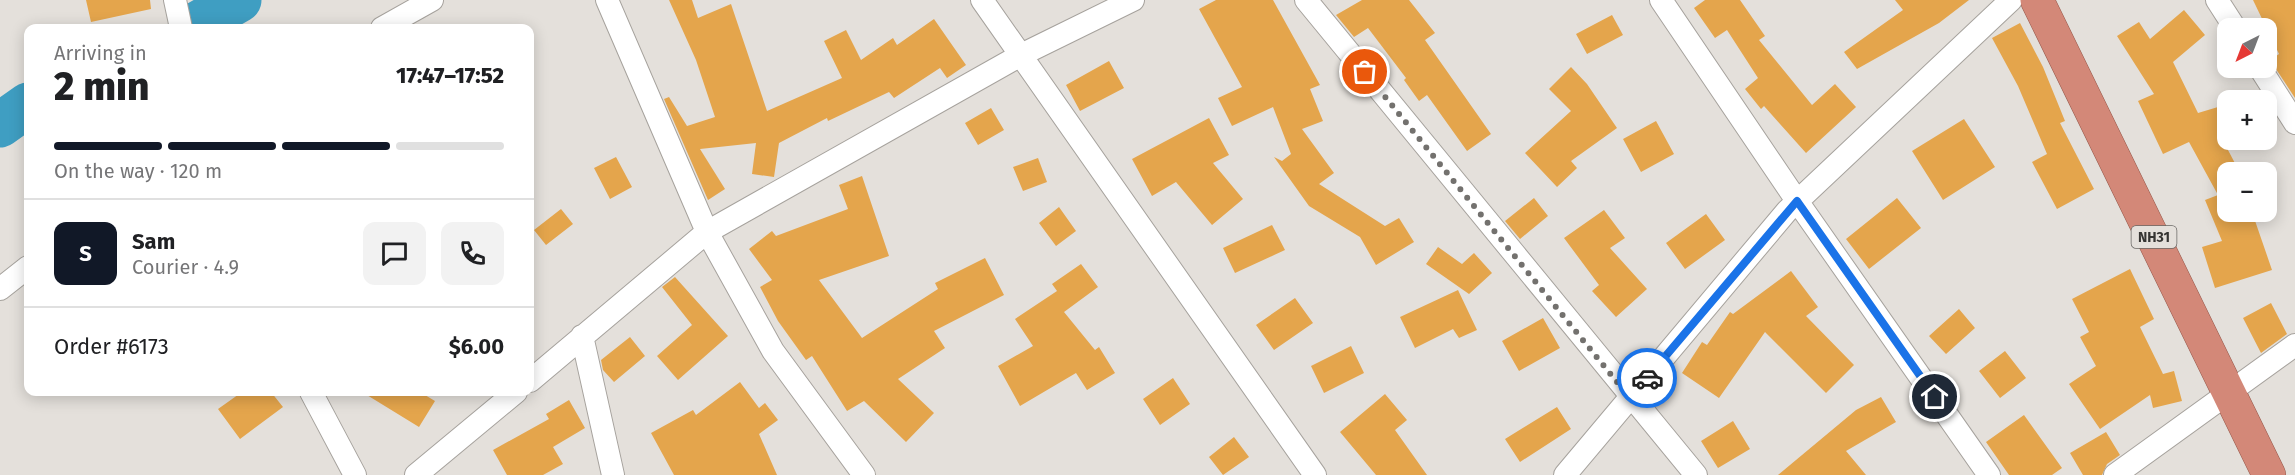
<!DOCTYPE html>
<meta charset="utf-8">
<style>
:root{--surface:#fff;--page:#f2f2f2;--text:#202124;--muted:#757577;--line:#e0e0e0;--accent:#111827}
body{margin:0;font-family:"Fira Sans",sans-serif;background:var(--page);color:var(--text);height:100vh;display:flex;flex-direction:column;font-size:22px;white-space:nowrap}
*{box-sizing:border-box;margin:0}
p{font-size:20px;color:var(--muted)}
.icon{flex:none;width:33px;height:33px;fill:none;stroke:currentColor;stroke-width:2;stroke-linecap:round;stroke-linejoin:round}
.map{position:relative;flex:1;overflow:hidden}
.side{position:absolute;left:24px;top:24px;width:510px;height:372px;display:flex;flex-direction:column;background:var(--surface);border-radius:12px;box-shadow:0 3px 15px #0003}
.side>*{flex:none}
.needle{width:39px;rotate:222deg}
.controls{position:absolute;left:2217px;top:18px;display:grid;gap:12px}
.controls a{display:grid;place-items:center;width:60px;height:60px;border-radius:12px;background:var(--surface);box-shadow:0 3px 15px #0003;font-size:30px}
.pin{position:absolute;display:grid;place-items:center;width:51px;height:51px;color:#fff;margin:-26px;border:3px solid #fff;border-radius:50%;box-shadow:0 2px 6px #0007}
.courier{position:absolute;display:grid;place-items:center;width:60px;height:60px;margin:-30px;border:4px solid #1a73e8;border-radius:50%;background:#fff;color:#222;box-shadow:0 2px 8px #0007}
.overview em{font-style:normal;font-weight:800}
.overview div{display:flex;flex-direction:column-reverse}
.overview{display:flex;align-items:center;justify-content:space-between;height:102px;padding:0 30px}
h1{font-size:39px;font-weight:800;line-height:45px}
.bar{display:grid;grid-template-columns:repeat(4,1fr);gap:9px 6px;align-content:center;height:72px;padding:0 30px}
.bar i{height:8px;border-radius:4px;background:var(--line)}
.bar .active{background:var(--accent)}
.bar p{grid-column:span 4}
.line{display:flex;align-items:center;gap:15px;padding:0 30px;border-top:2px solid var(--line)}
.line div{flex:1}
.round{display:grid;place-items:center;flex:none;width:63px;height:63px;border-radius:12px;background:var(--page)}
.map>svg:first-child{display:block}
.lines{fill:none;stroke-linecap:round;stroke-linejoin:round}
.river{stroke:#3f9ec2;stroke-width:45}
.building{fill:#e4a54c}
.minor-casing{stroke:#a6a29d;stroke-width:24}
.trunk-casing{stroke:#95584a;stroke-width:34}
.minor{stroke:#fff;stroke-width:22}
.trunk{stroke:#d38878;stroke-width:33}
.done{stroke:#73716e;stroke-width:6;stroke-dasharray:0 10.8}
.route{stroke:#1a73e8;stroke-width:8}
.labels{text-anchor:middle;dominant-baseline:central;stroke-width:4.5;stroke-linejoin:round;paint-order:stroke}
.shield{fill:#e4e0db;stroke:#6a6865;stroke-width:1.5}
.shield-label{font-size:14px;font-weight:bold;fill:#363533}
</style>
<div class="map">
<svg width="2295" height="475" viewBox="0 0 2295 475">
<rect width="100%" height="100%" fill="#e4e0db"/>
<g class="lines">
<path class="river" d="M190,28L239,0
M0,125L28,105"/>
</g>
<path class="building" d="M86,0H150L151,9L91,22Z
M669,0H692L698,18L731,4L767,111L842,78L824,41L846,30L861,60L893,38L897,45L934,19L966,65L947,78L940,68L894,98L889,92L828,121L827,118L779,143L774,177L752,174L756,143L700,149L725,189L708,200L664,99L669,97L687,126L715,117L696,60Z
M1216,0H1273L1320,85L1310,89L1323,121L1302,129L1334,173L1319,184L1385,226L1399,218L1414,242L1376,265L1360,237L1309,206L1274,157L1282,161L1291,154L1273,107L1232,126L1218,98L1242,87L1199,9Z
M1362,0H1409L1435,33L1425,40L1491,134L1467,151L1427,95L1419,101L1404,80L1406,78L1368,28L1354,37L1336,15Z
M1705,0H1740L1765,36L1759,40L1812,105L1835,84L1856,107L1806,153L1764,106L1761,109L1745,89L1758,78L1727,30L1715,38L1694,8Z
M1895,0H1969L1939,23L1857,69L1844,52L1903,10Z
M2253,0H2295V98L2270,60L2279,54Z
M2184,10L2205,35L2173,62L2198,113L2228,104V128L2218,131L2238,169L2228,172V212H2252L2272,270L2215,288L2202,247L2222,241L2205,200L2218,195L2189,142L2163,154L2138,101L2154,94L2117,36L2139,22L2150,39Z
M1612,15L1623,35L1587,54L1576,34Z
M2020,23L2043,67L2065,121L2060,123L2094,189L2057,209L2032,162L2047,154L2018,86L1992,38Z
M1109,61L1124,88L1080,111L1066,85Z
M1571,67L1587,84L1617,128L1571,161L1577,168L1557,187L1525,153L1571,111L1549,89Z
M991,108L1004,130L978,145L965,123Z
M1209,118L1229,155L1213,163L1243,199L1212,225L1176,182L1152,196L1132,159Z
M1964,119L1995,167L1943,200L1912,151Z
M1656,121L1674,154L1641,172L1623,139Z
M616,157L632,187L610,199L594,168Z
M1038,158L1047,182L1023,191L1013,167Z
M862,176L889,256L819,280L862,338L938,289L935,283L985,258L1004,295L934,331L945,348L898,379L934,413L906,442L864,401L847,411L812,356L806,360L778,321L760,287L772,280L749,249L772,231L776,236L848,209L839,185Z
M1534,198L1548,216L1520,239L1505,221Z
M1897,198L1921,228L1869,269L1846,239Z
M1059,207L1076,231L1056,246L1039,223Z
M561,209L573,224L546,245L534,230Z
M1604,210L1625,238L1610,248L1647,289L1616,317L1592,291L1599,285L1564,238Z
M1706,214L1725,240L1685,269L1666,243Z
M1272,225L1285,250L1235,273L1223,248Z
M1438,247L1462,264L1474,253L1492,273L1469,294L1426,264Z
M1081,264L1098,287L1064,312L1095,350L1099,347L1115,373L1087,390L1076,373L1020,406L998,366L1033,346L1015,319L1057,291L1052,284Z
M2130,269L2154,319L2140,327L2163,374L2174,371L2182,401L2153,408L2150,395L2100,429L2069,384L2096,366L2080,337L2089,332L2072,299Z
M1791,271L1818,307L1806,316L1854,365L1826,393L1765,332L1719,398L1682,373L1702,342L1707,345L1730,312L1733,314Z
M675,277L728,336L678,380L657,356L692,325L662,287Z
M1458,290L1477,330L1459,338L1453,329L1415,348L1400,317Z
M1295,298L1313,323L1274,350L1256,325Z
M2271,303L2287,334L2261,353L2243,318Z
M1959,309L1975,328L1946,354L1929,336Z
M1543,318L1560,348L1519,371L1502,341Z
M630,337L645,356L614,382L603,370L601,360Z
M1351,346L1364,373L1324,393L1311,366Z
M2005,351L2026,378L2000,398L1979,371Z
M1173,378L1190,404L1160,425L1143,399Z
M740,382L759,408L765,403L778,420L759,434L777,475H674L651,433L693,410L696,415Z
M242,392H271L283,407L240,439L218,409Z
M362,392H420L435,401L419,427Z
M1385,394L1407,420L1395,430L1427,475H1376L1340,432Z
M1881,397L1896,422L1846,451L1866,475H1778L1856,410Z
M569,400L585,428L553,447L563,464L543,475H507L493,450L549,419L546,414Z
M1557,407L1571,429L1520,462L1505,439Z
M2024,415L2062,468L2052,475H2009L1986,442Z
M1733,421L1750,449L1718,468L1701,441Z
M2106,432L2120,455L2107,464L2102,475H2083L2070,453Z
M1234,437L1249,457L1223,475L1209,457Z"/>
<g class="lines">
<g class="minor-casing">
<path id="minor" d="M175,0L181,28
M607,0L707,232L773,351L864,475
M982,0L1315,475
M1306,0L1696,475
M1661,0L1797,201L1989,475
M2217,0L2235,28
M382,28L432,0
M2260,68L2295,123
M0,289L28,267
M582,336L613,475
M530,381L707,232L1021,55L1133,0
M311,392L355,475
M416,475L516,392
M1565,475L1787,211L2011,0
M2115,475L2295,345"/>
</g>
<g class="trunk-casing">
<path id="trunk" d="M2037,0L2269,475"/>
</g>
<use href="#minor" class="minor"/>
<use href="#trunk" class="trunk"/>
</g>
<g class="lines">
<path class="done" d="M1365,72L1630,398L1647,378"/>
<path class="route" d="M1647,378L1797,201L1935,397"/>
</g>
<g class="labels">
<rect class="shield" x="2131.5" y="226" width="45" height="22" rx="4.5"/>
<g class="shield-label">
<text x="2154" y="237">NH31</text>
</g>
</g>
</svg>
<div class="controls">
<a><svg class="needle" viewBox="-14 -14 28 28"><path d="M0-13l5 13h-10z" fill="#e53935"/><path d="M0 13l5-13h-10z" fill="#757577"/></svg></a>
<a>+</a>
<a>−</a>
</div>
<div class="pin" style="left:1365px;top:72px;background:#ea580c"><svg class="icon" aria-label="bag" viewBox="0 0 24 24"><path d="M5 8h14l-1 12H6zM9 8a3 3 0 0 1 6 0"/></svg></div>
<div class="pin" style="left:1935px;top:397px;background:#1f2937"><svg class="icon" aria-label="home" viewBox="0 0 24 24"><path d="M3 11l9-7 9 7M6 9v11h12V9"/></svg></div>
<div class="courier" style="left:1647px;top:378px"><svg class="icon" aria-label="car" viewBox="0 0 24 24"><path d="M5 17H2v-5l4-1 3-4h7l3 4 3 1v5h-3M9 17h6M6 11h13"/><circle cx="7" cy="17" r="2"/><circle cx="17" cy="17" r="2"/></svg></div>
<section class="side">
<div class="overview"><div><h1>2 min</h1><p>Arriving in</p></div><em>17:47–17:52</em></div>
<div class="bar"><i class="active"></i><i class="active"></i><i class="active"></i><i></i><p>On the way · 120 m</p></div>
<div class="line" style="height:108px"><b class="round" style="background:var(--accent);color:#fff">S</b><div><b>Sam</b><p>Courier · 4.9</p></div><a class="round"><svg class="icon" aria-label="chat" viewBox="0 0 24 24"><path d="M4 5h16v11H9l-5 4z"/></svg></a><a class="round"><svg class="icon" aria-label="phone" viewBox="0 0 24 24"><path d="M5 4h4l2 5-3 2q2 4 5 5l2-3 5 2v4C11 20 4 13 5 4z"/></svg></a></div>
<div class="line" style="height:78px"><div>Order #6173</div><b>$6.00</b></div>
</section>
</div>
